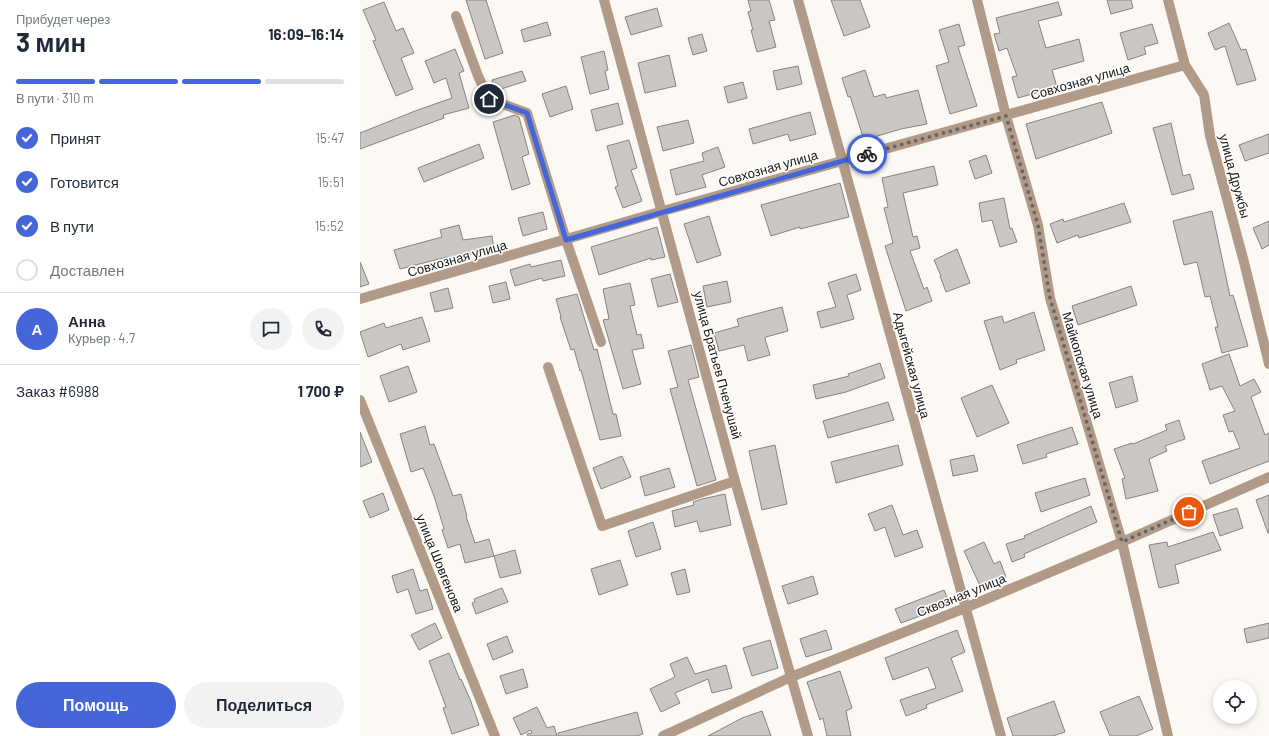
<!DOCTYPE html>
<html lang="ru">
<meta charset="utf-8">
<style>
:root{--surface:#fff;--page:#f2f2f3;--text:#1f2937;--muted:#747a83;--line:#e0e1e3;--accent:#4466d9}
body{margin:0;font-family:Barlow,sans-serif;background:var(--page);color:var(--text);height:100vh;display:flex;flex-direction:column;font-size:15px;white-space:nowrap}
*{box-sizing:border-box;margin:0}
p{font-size:13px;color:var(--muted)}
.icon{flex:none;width:22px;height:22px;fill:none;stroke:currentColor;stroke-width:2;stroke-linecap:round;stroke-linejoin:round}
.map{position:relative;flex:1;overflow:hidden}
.panel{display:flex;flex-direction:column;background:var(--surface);width:360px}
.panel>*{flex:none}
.buttons{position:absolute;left:853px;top:680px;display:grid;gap:8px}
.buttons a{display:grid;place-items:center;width:44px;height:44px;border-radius:50%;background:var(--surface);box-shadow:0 2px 6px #0003;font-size:20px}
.pin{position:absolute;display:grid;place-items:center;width:34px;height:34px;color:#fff;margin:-17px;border:2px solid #fff;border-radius:50%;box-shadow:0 1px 4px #0007}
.courier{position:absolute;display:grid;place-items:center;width:40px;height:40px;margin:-20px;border:3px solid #4466d9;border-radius:50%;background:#fff;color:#222;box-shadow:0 1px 5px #0007}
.headline em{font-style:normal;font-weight:700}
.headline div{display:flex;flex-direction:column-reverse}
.headline{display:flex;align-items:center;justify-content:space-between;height:68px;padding:0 16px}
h1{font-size:26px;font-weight:700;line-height:30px}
.bar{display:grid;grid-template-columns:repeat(4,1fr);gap:6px 4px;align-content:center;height:48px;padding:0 16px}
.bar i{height:5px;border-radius:3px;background:var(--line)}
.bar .on{background:var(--accent)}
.bar p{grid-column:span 4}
.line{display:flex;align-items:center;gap:10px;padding:0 16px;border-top:1px solid var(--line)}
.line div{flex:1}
.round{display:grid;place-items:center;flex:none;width:42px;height:42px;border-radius:21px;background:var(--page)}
ol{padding:0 16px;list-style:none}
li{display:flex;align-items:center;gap:12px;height:44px}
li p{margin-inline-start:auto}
li .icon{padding:4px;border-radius:50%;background:var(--accent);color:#fff;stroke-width:4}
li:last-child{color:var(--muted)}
li i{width:22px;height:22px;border:2px solid var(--line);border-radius:50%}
.primary-button{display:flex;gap:8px;margin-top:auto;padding:8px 16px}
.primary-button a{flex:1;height:46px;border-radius:24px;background:var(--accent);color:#fff;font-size:16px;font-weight:700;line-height:46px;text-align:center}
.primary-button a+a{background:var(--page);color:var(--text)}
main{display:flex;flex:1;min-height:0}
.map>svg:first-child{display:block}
.building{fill:#cbc7c4;stroke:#878380}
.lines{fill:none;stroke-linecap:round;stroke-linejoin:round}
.minor{stroke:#b19b88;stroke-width:10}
.done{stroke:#686664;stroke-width:4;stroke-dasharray:0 7.2}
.route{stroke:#4466d9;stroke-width:5}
.labels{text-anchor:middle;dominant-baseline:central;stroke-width:3;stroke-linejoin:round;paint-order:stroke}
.street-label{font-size:13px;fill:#181716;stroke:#fff}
</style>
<main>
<section class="panel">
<div class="headline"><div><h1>3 мин</h1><p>Прибудет через</p></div><em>16:09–16:14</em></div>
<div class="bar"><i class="on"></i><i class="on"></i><i class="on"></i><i></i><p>В пути · 310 m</p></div>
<ol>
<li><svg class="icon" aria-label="check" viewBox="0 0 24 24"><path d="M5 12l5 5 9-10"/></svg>Принят<p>15:47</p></li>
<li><svg class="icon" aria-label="check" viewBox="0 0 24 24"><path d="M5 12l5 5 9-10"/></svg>Готовится<p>15:51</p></li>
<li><svg class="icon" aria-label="check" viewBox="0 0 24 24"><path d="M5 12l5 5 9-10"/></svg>В пути<p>15:52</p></li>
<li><i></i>Доставлен</li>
</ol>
<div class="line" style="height:72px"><b class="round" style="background:var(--accent);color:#fff">А</b><div><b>Анна</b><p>Курьер · 4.7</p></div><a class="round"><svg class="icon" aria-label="chat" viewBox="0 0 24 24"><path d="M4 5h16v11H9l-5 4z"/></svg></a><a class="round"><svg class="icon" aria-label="phone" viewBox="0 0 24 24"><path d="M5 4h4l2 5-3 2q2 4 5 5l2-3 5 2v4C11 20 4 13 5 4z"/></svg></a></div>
<div class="line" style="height:52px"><div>Заказ #6988</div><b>1 700 ₽</b></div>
<div class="primary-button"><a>Помощь</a><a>Поделиться</a></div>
</section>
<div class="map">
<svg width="909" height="736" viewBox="0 0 909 736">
<rect width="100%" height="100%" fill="#fcf8f4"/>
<path class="building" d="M106,0H126L143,53L125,59Z
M388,0H409L415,20L409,21L416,47L397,52L391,30H393L388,12L391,11Z
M471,0H500L510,27L484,36Z
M747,0H771L773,8L751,14Z
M24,2L36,31L43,28L54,53L41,58L53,89L36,96L13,41L16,40L3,10Z
M698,2L702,15L678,21L686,48L719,39L724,61L692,70L697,87L658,98L652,77L657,76L647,48L639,51L634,34L640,33L636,18Z
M297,8L302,26L271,35L265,17Z
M187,22L191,35L164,42L161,30Z
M869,23L881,50L886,49L896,80L877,85L865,46L855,50L848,33Z
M599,24L605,45L598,47L617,106L590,114L576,66L589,62L579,30Z
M792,24L798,43L784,47L786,54L768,60L760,33Z
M342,34L347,51L333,55L328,38Z
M95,49L104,71L99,73L109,108L83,115L84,118L0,149V133L55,111L92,98L86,78L74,83L65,61Z
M244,51L248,70L245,71L249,89L230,94L221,57Z
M309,55L316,86L285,93L278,63Z
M438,66L442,84L417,90L413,71Z
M505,70L514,97L525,94L526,98L558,90L567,124L541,129L504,140L490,96L488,97L482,78Z
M162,71L166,81L135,91L132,80Z
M383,82L387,98L368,103L364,87Z
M206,86L213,109L190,117L182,94Z
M742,102L752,133L676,159L666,124Z
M258,103L263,124L236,131L231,110Z
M450,112L456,134L430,141L428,134L393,144L389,129Z
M155,115L159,117L169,154L162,157L170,184L152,190L133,122Z
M328,120L334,143L303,151L297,127Z
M811,123L823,176L830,174L834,189L812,195L793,128Z
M909,134V153L885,161L879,145Z
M269,140L277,168L271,170L282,201L263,208L255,187L258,186L247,146Z
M119,144L124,158L64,182L58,168Z
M358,147L365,167L342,175L346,187L316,195L310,170L344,161L342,153Z
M626,155L632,173L615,179L609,161Z
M574,166L578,185L543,193L553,237L557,236L560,248L550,251L564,289L567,287L572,301L546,311L525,246L533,243L524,208L528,207L522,178Z
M480,183L489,217L440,229V227L411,236L401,205Z
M644,198L650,229L652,228L657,242L640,247L632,220L622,222L619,203Z
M764,203L771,222L719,238L718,235L697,243L690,224L703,219L704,222Z
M852,211L870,296L873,295L888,346L862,353L855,327H858L850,296L845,297L837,262L824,265L813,221Z
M183,212L187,229L163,236L158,218Z
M349,216L361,255L337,263L324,224Z
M909,221V245L902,249L893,228Z
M99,225L103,240L132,236L134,249L88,259L87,257L40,269L34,250L82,237L80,230Z
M297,227L305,257L291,260V258L239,275L231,247Z
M597,249L610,283L586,292L580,276H581L574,260Z
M201,260L205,276L183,281L182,278L155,286L150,270L170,264L171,267Z
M0,262L9,284L0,287Z
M310,274L318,302L298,307L291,279Z
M496,274L501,290L487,295L494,319L461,328L457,312L476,307L468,283Z
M367,281L371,302L347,307L343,286Z
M146,282L150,299L133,303L129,286Z
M270,283L275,305L270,306L277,335L281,334L284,348L272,350L281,384L263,389L243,320L249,319L243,289Z
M771,286L777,305L718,325L712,306Z
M88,288L93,308L75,312L70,293Z
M217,294L234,350L237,349L253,414H256L261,436L240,440L221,370L220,371L214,349L211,350L200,317H201L196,299Z
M422,307L428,331L406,337L405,339L410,355L388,361L384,345L359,351L354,333L379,326L377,319Z
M674,312L685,350L656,360L657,363L640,370L624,321L642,316L644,323Z
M62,317L70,341L43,350L41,344L8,357L0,332L24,323L26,328Z
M331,345L339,377L328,380L356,480L337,486L310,389L318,387L308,351Z
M869,354L880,386L894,379L901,392L891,397L905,435L909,433V461L850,484L842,461L880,448L873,431L869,432L863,415L875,411L862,386L850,390L842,364Z
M520,363L525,378L486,392L456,399L453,385L489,376L488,374Z
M48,366L57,392L29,402L20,376Z
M772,376L778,401L756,408L749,383Z
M632,385L649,423L617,437L601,398Z
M528,402L534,420L468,438L463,421Z
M819,420L825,439L805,446L807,451L789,459L798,491L766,499L762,479L765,478L754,449L772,443L773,444L807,430L805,425Z
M65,426L70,445L74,444L93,496L101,494L107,516H106L115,543L129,539L134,556L105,563L100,544L88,548L82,530L84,529L74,496L63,468L51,472L40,434Z
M712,427L718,444L686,454L687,457L663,464L657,445Z
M0,432L12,462L0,467Z
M415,445L427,504L402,510L389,451Z
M538,445L543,465L476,483L471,462Z
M614,455L618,471L593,476L590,460Z
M262,456L271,477L241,489L233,468Z
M309,468L315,487L285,496L280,477Z
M725,478L730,495L681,512L675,493Z
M23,493L29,510L10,518L3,501Z
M365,494L371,525L340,532L337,521L315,527L312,511L334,505L333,502L342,499Z
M909,495V533H908L896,500Z
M532,505L543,535L557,530L563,547L535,557L525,527L515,531L508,514Z
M731,506L737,522L664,554L665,557L652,562L646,544L665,538L664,536Z
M877,508L883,528L860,536L853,515Z
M293,522L301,549L276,557L268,531Z
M853,532L861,550L815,565L819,583L799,588L789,545L807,542L808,547Z
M624,542L634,564L640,561L646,577L621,588L604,551Z
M155,550L161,573L140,578L134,556Z
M260,560L268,585L239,595L231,569Z
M53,569L60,591L67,589L73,609L56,614L48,589L37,593L32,576Z
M325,569L330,592L317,595L311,573Z
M453,576L458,594L428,604L422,586Z
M142,588L148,602L116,614L112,603L115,602L114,599Z
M584,590L590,605L541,623L535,609Z
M75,623L82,638L59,650L51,635Z
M909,623V638L887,643L884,629Z
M466,630L472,649L446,657L440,639Z
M597,630L605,652L591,658L603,691L566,705L567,708L546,716L540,700L576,688L568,667L533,680L525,658Z
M147,636L153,652L133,660L127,644Z
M410,640L418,668L392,676L383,648Z
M89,653L100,680L101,679L110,699L119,725L92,734L83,708L86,707L69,661Z
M327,657L335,674L366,665L372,688L352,693L348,679L315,693L320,703L301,712L290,689L315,677L310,664Z
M163,669L168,687L146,694L140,676Z
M480,671L492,708L486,711L491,736H467L463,718L460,720L447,682Z
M779,696L793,729L776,736H750L740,712Z
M694,701L705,732L693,736H653L647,718Z
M177,707L187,728L194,726L197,736H168L167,734L172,733L171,730L161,735L153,718Z
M402,711L411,736H348L382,718Z
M277,712L283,734L276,736H198V733Z"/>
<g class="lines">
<path class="minor" d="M244,0L375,481L448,736
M438,0L641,736
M617,0L646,116L678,225L690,298L762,542L808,736
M808,0L825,65L844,95L850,136L884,262L909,364
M96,16L118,76L129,99L167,113L206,240L241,342
M0,299L303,211L825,65
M188,367L242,526L375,481
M0,400L135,736
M303,736L431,677L605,608L762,542L909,477"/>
</g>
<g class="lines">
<path class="done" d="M507,154L646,116L678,225L690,298L762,542L829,512"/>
<path class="route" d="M129,99L167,113L206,240L507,154"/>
</g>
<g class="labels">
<g class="street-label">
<text transform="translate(720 81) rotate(-16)">Совхозная улица</text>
<text transform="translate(408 168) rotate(-16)">Совхозная улица</text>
<text transform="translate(875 176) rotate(75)">улица Дружбы</text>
<text transform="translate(97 258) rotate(-16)">Совхозная улица</text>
<text transform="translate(358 365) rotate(75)">улица Братьев Пченушай</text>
<text transform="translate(552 365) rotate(75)">Адыгейская улица</text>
<text transform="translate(723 365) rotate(73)">Майкопская улица</text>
<text transform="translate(80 563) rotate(68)">улица Шовгенова</text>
<text transform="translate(601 595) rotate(-22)">Сквозная улица</text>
</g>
</g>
</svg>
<div class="buttons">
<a><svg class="icon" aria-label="locate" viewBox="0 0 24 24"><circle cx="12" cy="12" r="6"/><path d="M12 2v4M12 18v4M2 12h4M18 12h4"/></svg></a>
</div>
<div class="pin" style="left:829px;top:512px;background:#ea580c"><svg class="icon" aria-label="bag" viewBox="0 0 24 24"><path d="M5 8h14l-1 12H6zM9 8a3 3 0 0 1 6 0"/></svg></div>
<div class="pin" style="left:129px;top:99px;background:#1f2937"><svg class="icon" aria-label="home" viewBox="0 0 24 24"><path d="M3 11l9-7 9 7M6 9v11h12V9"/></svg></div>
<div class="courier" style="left:507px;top:154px"><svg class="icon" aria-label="bike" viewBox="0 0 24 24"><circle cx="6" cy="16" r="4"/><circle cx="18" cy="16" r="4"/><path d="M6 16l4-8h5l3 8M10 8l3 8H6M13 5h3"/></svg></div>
</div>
</main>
